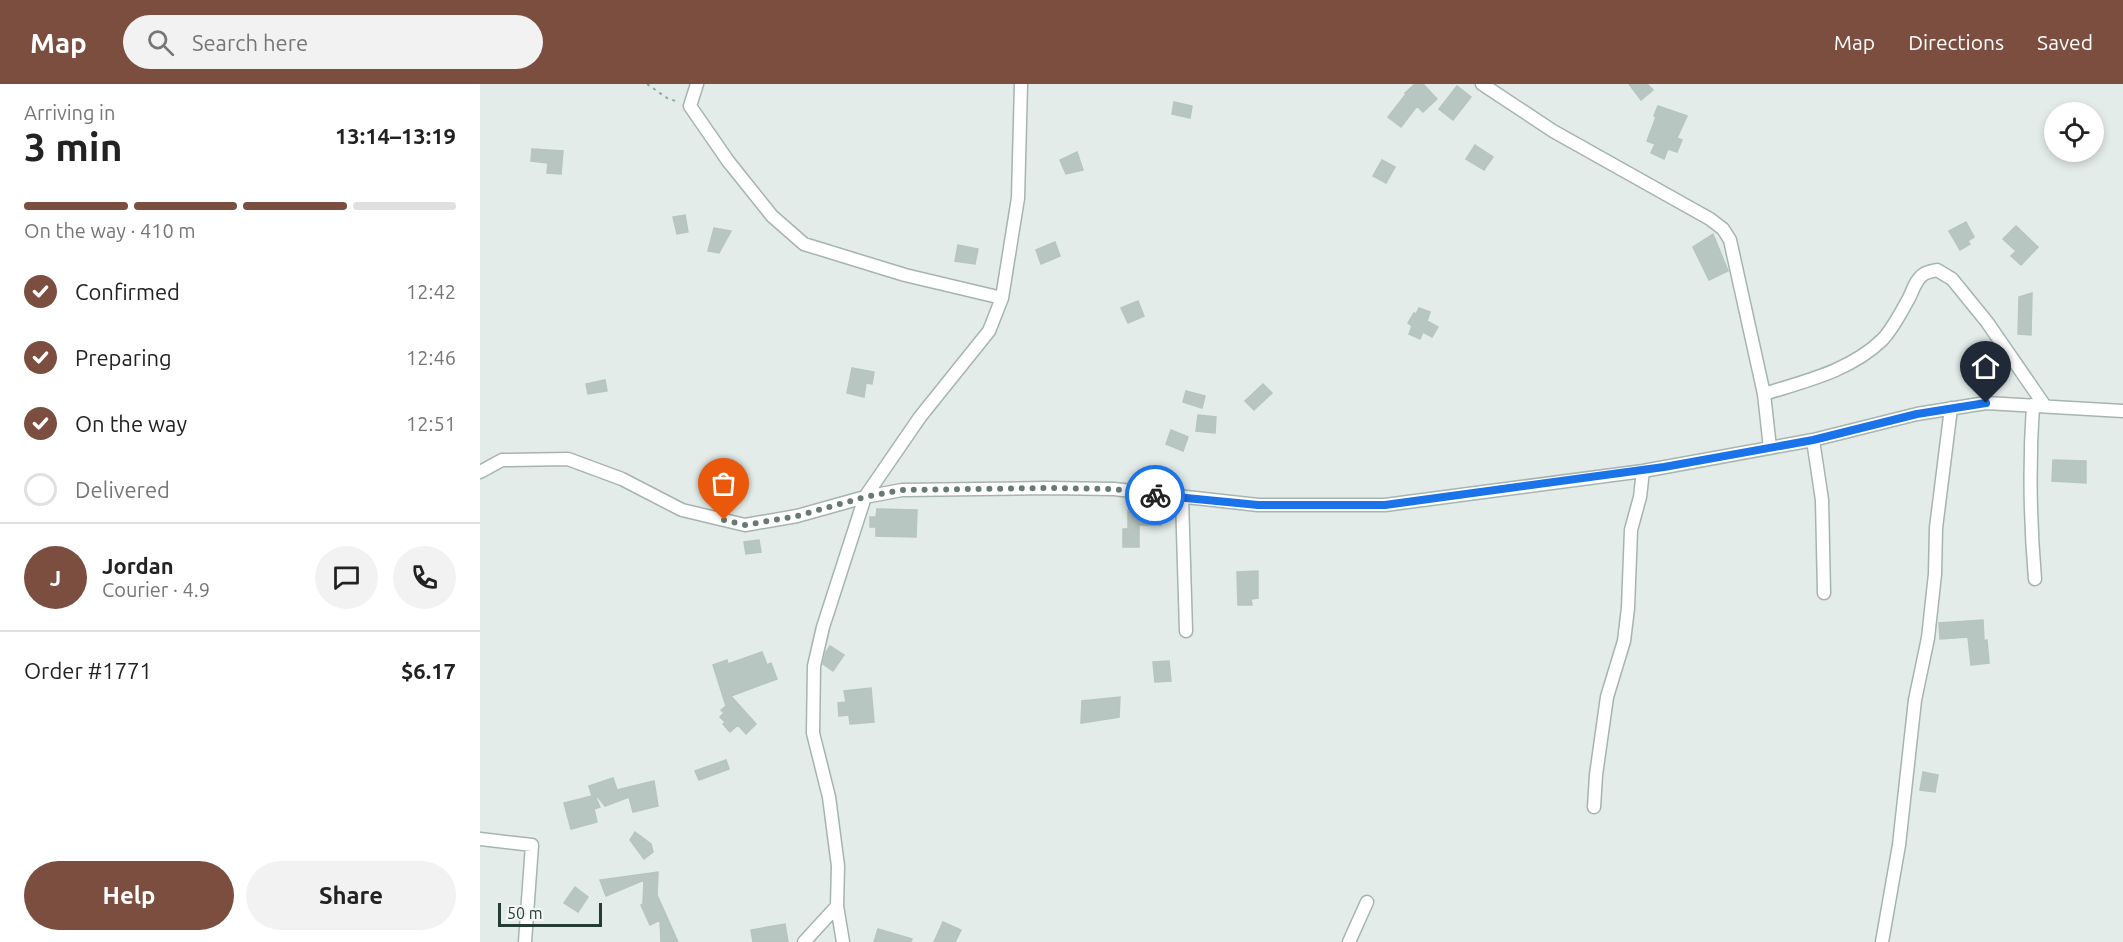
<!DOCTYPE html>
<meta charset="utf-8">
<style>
:root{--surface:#fff;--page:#f2f2f2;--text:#222;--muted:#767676;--line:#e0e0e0;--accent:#7c4e40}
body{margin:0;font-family:Ubuntu,sans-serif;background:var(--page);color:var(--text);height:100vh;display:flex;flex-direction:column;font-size:22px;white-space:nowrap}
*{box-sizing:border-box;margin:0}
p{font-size:20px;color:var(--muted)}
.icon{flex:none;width:33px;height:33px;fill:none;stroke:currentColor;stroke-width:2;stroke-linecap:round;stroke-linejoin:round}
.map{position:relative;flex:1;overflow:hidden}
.sheet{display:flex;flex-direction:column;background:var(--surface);width:480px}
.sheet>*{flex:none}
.fabs{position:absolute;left:1564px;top:18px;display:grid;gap:12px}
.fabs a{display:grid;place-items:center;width:60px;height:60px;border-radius:50%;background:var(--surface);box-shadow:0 3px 9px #0003;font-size:30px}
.scale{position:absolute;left:18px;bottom:15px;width:104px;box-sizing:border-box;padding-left:6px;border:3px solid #243c35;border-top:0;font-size:16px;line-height:21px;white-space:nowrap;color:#243c35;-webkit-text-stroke:4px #f3f8f6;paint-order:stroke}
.pin{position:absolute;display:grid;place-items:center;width:51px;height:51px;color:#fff;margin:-62px -26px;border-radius:50% 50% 50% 0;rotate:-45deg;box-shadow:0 0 6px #0007}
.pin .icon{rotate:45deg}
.courier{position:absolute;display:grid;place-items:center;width:60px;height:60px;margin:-30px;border:4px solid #1a73e8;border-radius:50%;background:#fff;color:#222;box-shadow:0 2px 8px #0007}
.overview em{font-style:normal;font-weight:700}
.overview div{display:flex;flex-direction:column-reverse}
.overview{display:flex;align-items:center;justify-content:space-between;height:102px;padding:0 24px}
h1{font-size:39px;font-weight:700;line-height:45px}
.bar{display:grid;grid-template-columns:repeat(4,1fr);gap:9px 6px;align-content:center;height:72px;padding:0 24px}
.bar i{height:8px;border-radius:4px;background:var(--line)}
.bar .current{background:var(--accent)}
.bar p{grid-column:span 4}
.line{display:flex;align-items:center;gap:15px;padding:0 24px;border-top:2px solid var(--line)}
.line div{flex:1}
.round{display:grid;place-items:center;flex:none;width:63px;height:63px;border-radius:32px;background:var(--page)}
ol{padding:0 24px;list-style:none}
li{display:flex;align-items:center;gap:18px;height:66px}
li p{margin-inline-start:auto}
li .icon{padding:6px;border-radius:50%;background:var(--accent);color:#fff;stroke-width:4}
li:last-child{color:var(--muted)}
li i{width:33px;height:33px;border:3px solid var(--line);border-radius:50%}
.primary-button{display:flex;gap:12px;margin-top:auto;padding:12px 24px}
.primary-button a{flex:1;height:69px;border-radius:36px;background:var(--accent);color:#fff;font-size:24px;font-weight:700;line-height:69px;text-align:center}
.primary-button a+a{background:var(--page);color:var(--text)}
header{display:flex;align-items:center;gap:36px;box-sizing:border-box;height:84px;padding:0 30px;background:var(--accent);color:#fff}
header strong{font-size:28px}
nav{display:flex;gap:33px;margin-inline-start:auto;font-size:21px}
.search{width:420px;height:54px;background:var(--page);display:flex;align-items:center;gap:15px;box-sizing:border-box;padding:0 21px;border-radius:33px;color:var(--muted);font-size:22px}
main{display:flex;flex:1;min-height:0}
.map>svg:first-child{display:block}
.building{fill:#b8c6c1;stroke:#b6c5be;stroke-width:1.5}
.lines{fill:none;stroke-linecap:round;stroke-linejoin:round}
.street-casing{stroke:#a6b4af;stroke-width:15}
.path{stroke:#85ada1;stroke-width:2;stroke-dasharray:3 4.5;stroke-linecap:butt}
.street{stroke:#fff;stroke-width:12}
.done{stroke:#677a74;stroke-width:6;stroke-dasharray:0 10.8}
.route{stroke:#1a73e8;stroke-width:8}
</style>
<header>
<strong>Map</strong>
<div class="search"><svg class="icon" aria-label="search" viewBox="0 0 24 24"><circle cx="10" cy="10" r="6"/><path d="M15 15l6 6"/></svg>Search here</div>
<nav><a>Map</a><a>Directions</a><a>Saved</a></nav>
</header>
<main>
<section class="sheet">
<div class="overview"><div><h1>3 min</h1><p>Arriving in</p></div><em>13:14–13:19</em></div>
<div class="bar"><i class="current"></i><i class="current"></i><i class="current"></i><i></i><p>On the way · 410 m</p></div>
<ol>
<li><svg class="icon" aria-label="check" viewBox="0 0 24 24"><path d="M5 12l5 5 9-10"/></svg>Confirmed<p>12:42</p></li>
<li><svg class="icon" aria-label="check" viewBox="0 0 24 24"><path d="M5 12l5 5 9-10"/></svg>Preparing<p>12:46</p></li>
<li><svg class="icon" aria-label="check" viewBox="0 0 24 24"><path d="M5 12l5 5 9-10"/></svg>On the way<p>12:51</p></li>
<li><i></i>Delivered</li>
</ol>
<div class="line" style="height:108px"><b class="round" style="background:var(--accent);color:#fff">J</b><div><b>Jordan</b><p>Courier · 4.9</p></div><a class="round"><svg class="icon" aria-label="chat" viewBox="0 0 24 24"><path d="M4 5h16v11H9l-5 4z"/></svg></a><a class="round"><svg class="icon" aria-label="phone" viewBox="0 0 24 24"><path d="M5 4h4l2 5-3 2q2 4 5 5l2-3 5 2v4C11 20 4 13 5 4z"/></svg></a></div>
<div class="line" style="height:78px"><div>Order #1771</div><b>$6.17</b></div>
<div class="primary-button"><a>Help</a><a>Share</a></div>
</section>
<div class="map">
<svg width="1643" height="858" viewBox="0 0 1643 858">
<rect width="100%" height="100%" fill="#e3ece8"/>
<path class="building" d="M935,0H943L957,15L943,28L937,22L921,43L908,33L926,10L925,9Z
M1149,0H1167L1173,6L1161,16Z
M977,2L991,13L973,36L959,25Z
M694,18L712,22L710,34L692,30Z
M1178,22L1207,32L1197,54L1202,56L1197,68L1188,65L1184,75L1171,69L1175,60L1167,57L1176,33L1174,32Z
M995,61L1013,73L1004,86L986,75Z
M52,65L83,67L81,90L67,89L68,79L51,77Z
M597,68L603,86L586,90L580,76Z
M902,76L915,83L906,99L893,92Z
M205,131L208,148L197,150L193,133Z
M1486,138L1494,153L1488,157L1490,160L1480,166L1469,147Z
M1536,142L1558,163L1541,181L1531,172L1536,167L1523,155Z
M234,144L251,147L239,169L228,167Z
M1233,150L1248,187L1229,196L1213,163Z
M575,158L580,172L561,180L556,166Z
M478,161L498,165L495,180L475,177Z
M1552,209L1551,251L1538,250L1539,213Z
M658,217L664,232L648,239L641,224Z
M939,224L950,228L947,237L958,243L952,253L943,248L940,255L929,250L932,242L928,239L934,229L936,230Z
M372,284L394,288L392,300L386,299L384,313L367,309Z
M125,296L127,307L108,310L106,300Z
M783,300L792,309L774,326L765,317Z
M706,307L725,312L722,324L703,318Z
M718,331L736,333L735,349L716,347Z
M691,346L708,353L703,367L686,360Z
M1573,376L1606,377V399L1572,397Z
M397,425L437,426L436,453L396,452V443H390V433H396Z
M648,426L681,427V441H659V463H643V445H648Z
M279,456L281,468L266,470L264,458Z
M778,487V514L771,515L772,521H758L757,488Z
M1503,536L1504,557L1507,556L1509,579L1491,581L1488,553L1460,555L1459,539Z
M350,562L364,571L353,587L343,580L346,568Z
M282,568L287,581L291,579L297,595L251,612L276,640L266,650L258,641L250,648L243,640L245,638L240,633L244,629L241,626L246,622L233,581L247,576L248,580Z
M689,577L691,597L675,598L673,578Z
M391,604L394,638L370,640L369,631L359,632L358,619L366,618L364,607Z
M640,613L639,633L601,639L602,617Z
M246,676L249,685L219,696L215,687Z
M1443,688L1458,691L1455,708L1440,706Z
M133,694L137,706L174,697L178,722L153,728L149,713L125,722L118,713L116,714L120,723L114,725L117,738L91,745L84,719L112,712L109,702Z
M155,748L171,760L173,768L164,775L150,756Z
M178,788L177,811L198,858H181L180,836L170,841L161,821L163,820L164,796L126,812L120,796Z
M95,803L108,813L98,828L84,819Z
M463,838L481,846L475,858H454Z
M305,840L308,858H273L271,846Z
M398,845L432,855L431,858H394Z"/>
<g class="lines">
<g class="street-casing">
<path id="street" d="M217,0L210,22L248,77L292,132L324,160L425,191L522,214
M1002,0L1073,47L1230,135L1243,145L1250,156L1284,310L1290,364
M1284,310C1325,297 1370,287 1402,256C1412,246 1422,227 1429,214C1433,206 1436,195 1444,190C1447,188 1453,187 1457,186L1472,195L1507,238L1565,322
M1553,321C1549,379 1550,437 1555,495
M1333,356L1342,416L1344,509
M0,388L22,376L88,375L142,395L202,426L265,441L317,432L385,413L422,406L567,404L634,405L778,421H905L1163,387L1333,356L1437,330L1506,319L1643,327
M702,414L706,547
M1114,723L1116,691L1127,613L1144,557L1148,524L1151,446L1160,413L1163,387
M0,755L52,761L45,858
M324,858L357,822
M363,858L357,822L358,782L349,713L333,649L334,582L343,543L385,413L440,333L509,247L522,214L538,114L541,0
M869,858L887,818
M1402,858L1419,761L1435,616L1448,554L1455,490L1456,444L1471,324"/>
</g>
<path class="path" d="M167,0L187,14L198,18"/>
<use href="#street" class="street"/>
</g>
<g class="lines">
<path class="done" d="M244,436L265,441L317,432L385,413L422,406L567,404L634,405L675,411"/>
<path class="route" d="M675,411L778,421H905L1184,383L1333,356L1437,330L1506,319"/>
</g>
</svg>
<div class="fabs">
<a><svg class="icon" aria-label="locate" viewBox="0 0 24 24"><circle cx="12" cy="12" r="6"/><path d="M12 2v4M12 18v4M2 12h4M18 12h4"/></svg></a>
</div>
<div class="scale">50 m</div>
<div class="pin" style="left:244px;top:436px;background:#ea580c"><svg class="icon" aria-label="bag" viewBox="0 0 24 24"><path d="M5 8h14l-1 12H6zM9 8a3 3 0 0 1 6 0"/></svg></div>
<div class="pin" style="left:1506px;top:319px;background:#1f2937"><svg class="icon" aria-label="home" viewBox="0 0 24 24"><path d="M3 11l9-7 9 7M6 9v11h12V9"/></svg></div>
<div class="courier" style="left:675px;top:411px"><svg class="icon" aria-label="bike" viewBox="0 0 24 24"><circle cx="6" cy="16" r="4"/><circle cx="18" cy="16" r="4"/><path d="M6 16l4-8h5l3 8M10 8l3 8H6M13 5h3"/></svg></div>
</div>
</main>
